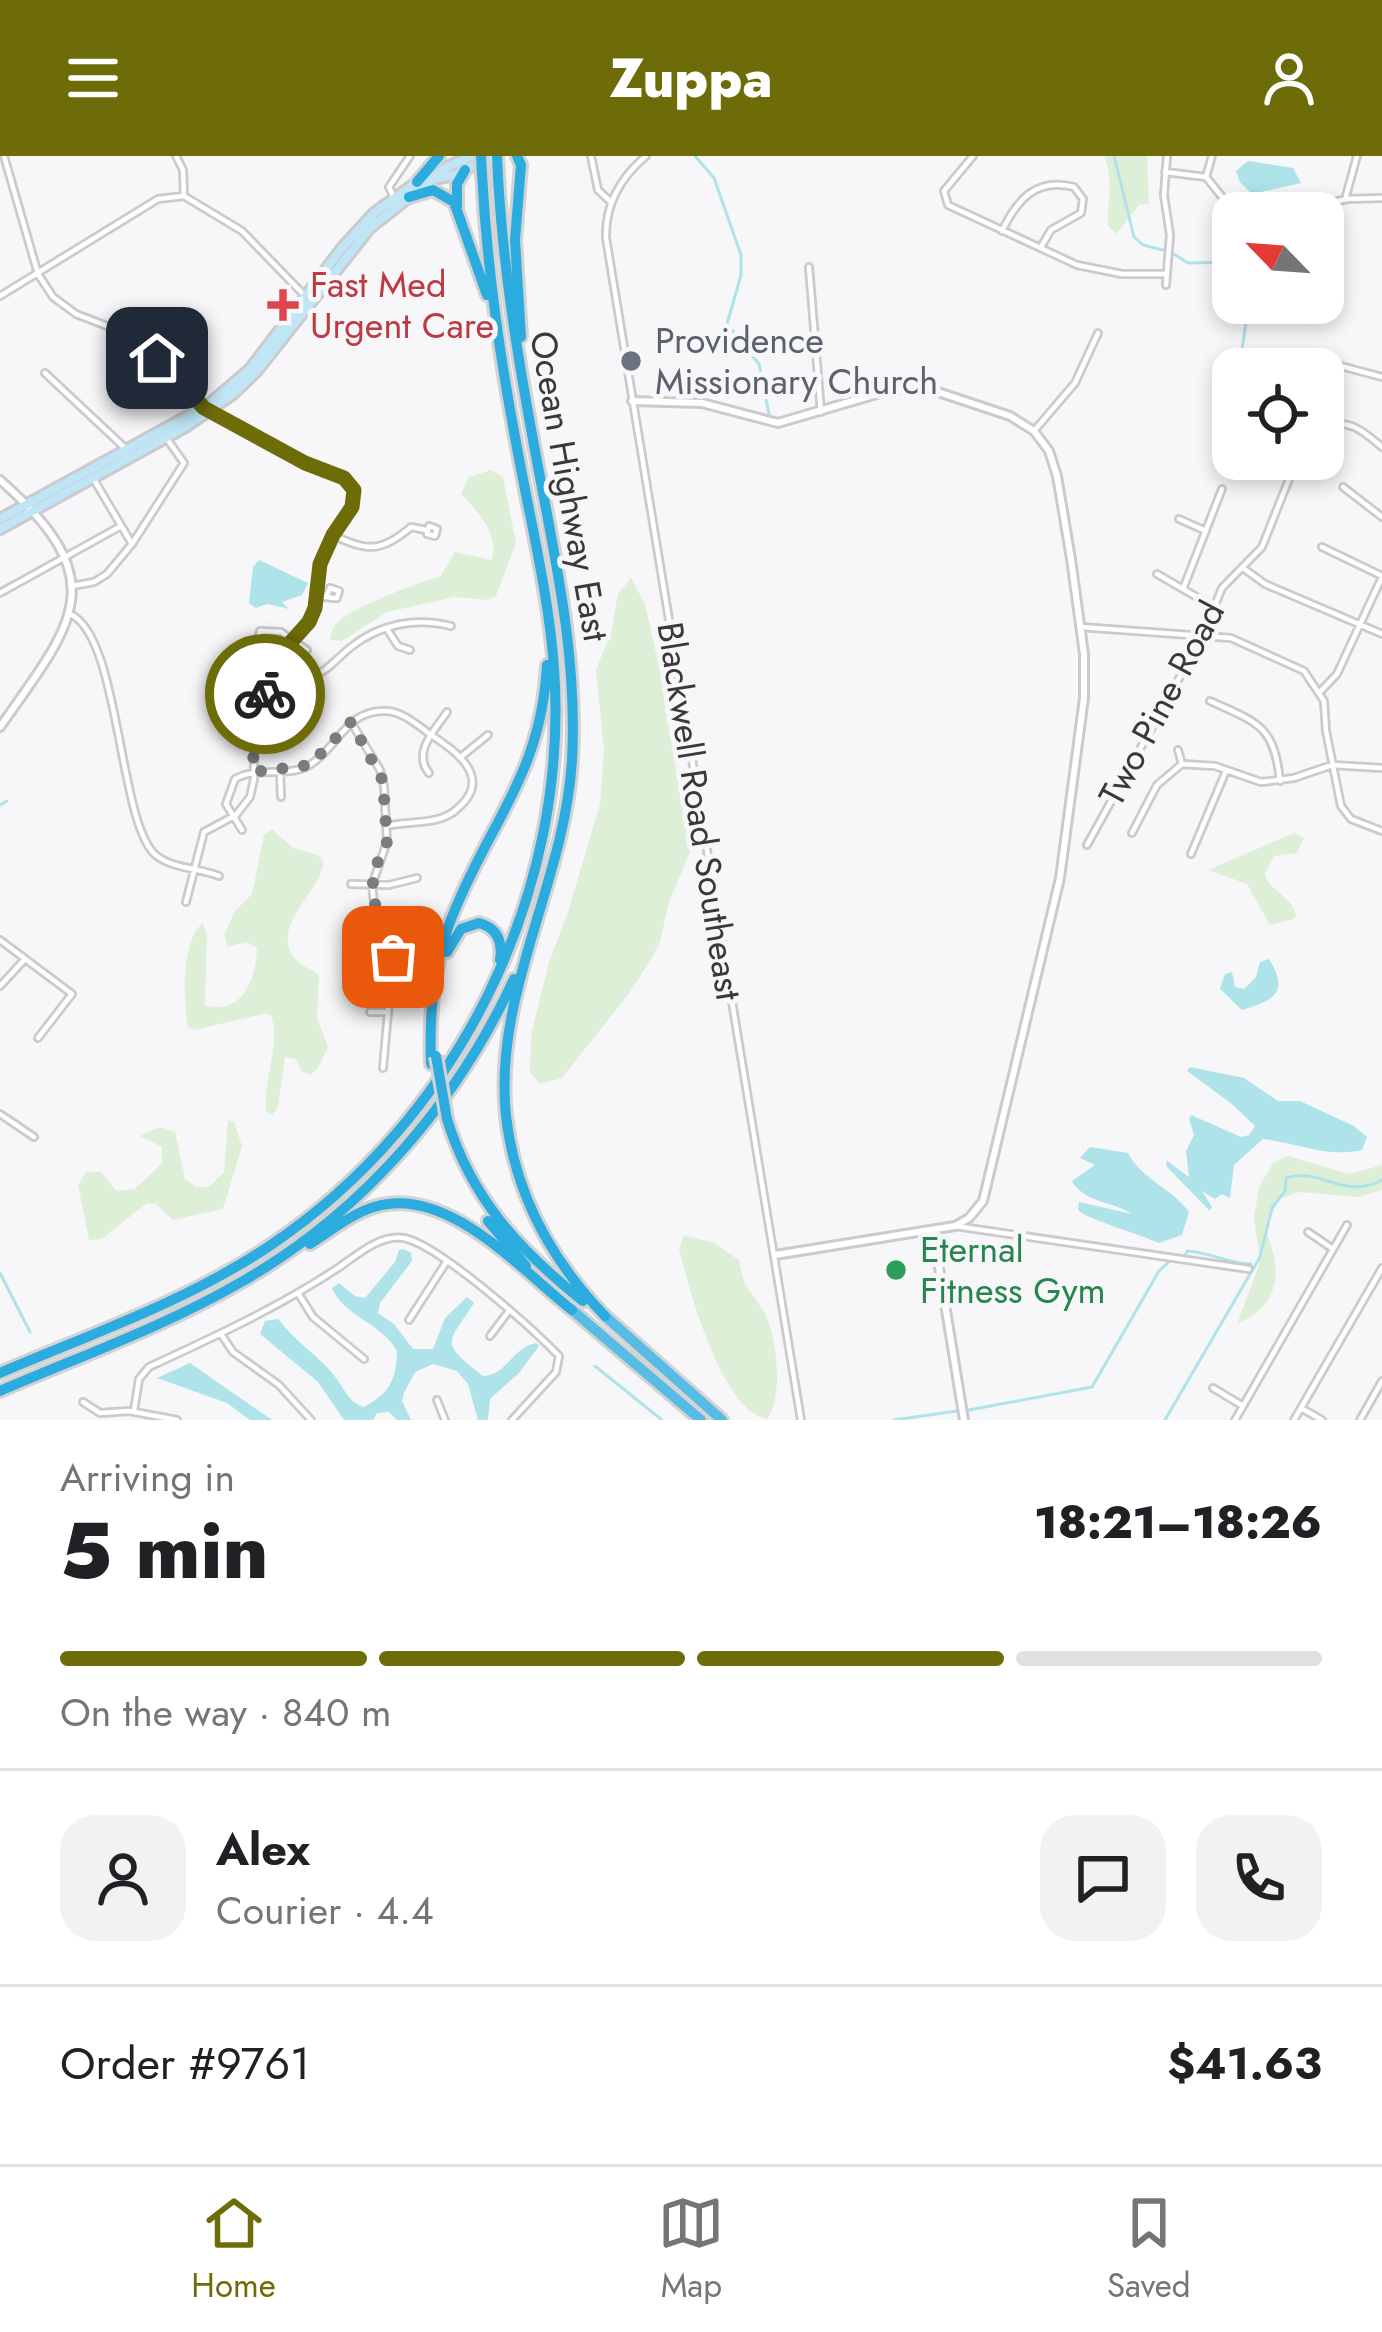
<!DOCTYPE html>
<meta charset="utf-8">
<style>
:root{--surface:#fff;--page:#f2f2f2;--text:#202124;--muted:#757577;--line:#e0e0e0;--accent:#6e6c09}
body{margin:0;font-family:Jost,sans-serif;background:var(--page);color:var(--text);height:100vh;display:flex;flex-direction:column;font-size:45px;white-space:nowrap}
*{box-sizing:border-box;margin:0}
p{font-size:39px;color:var(--muted)}
.icon{flex:none;width:66px;height:66px;fill:none;stroke:currentColor;stroke-width:2;stroke-linecap:round;stroke-linejoin:round}
.map{position:relative;height:1264px;overflow:hidden}
.details{display:flex;flex-direction:column;background:var(--surface);flex:1}
.details>*{flex:none}
.needle{width:78px;rotate:295deg}
.buttons{position:absolute;left:1212px;top:36px;display:grid;gap:24px}
.buttons a{display:grid;place-items:center;width:132px;height:132px;border-radius:24px;background:var(--surface);box-shadow:0 6px 18px #0003;font-size:60px}
.pin{position:absolute;display:grid;place-items:center;width:102px;height:102px;color:#fff;margin:-51px;border-radius:24px;box-shadow:0 6px 18px #0006}
.courier{position:absolute;display:grid;place-items:center;width:120px;height:120px;margin:-60px;border:9px solid #6e6c09;border-radius:50%;background:#fff;color:#222;box-shadow:0 3px 15px #0007}
.overview em{font-style:normal;font-weight:800}
.overview div{display:flex;flex-direction:column-reverse}
.overview{display:flex;align-items:center;justify-content:space-between;height:204px;padding:0 60px}
h1{font-size:78px;font-weight:800;line-height:90px}
.bar{display:grid;grid-template-columns:repeat(4,1fr);gap:18px 12px;align-content:center;height:144px;padding:0 60px}
.bar i{height:15px;border-radius:9px;background:var(--line)}
.bar .current{background:var(--accent)}
.bar p{grid-column:span 4}
.line{display:flex;align-items:center;gap:30px;padding:0 60px;border-top:3px solid var(--line)}
.line div{flex:1}
.round{display:grid;place-items:center;flex:none;width:126px;height:126px;border-radius:36px;background:var(--page)}
header{display:flex;justify-content:space-between;align-items:center;height:156px;padding:0 60px;background:var(--accent);color:#fff;font-size:54px;font-weight:800}
.dock{display:flex;justify-content:space-around;align-items:center;height:168px;border-top:3px solid var(--line);background:var(--surface);font-size:33px;color:var(--muted)}
.dock a{display:grid;justify-items:center;gap:6px}
.dock .current{color:var(--accent)}
.map>svg:first-child{display:block}
.green{fill:#deefd7}
.water{fill:#aee3e9}
.lines{fill:none;stroke-linecap:round;stroke-linejoin:round}
.stream{stroke:#aee3e9;stroke-width:3}
.minor-casing{stroke:#cbcacd;stroke-width:10}
.tertiary-casing{stroke:#cbcacd;stroke-width:12}
.secondary-casing{stroke:#cbcacd;stroke-width:14}
.trunk-casing{stroke:#d4d3d4;stroke-width:16}
.motorway-casing{stroke:#d4d3d4;stroke-width:16}
.minor{stroke:#fff;stroke-width:4.5}
.tertiary{stroke:#fff;stroke-width:6}
.secondary{stroke:#c0e6f5;stroke-width:8}
.trunk{stroke:#56bce6;stroke-width:10}
.motorway{stroke:#2cabdf;stroke-width:10}
.motorway-bridge-casing{stroke:#d4d3d4;stroke-width:16;stroke-linecap:butt}
.motorway-bridge{stroke:#2cabdf;stroke-width:10}
.done{stroke:#7c7b7d;stroke-width:12;stroke-dasharray:0 21.6}
.route{stroke:#6e6c09;stroke-width:15}
.health-dot{fill:#e0444e;stroke:#f7f6f9;stroke-width:4.5}
.worship-dot{fill:#6b7280;stroke:#f7f6f9;stroke-width:4.5}
.leisure-dot{fill:#2e9e5b;stroke:#f7f6f9;stroke-width:4.5}
.labels{text-anchor:middle;dominant-baseline:central;stroke-width:10;stroke-linejoin:round;paint-order:stroke}
.health-label{font-size:36px;fill:#be3a42;stroke:#f7f6f9;text-anchor:start}
.worship-label{font-size:36px;fill:#5b616d;stroke:#f7f6f9;text-anchor:start}
.street-label{font-size:36px;fill:#3a393a;stroke:#f7f6f9}
.leisure-label{font-size:36px;fill:#27864d;stroke:#f7f6f9;text-anchor:start}
</style>
<header><svg class="icon" aria-label="menu" viewBox="0 0 24 24"><path d="M4 6h16M4 12h16M4 18h16"/></svg>Zuppa<svg class="icon" aria-label="person" viewBox="0 0 24 24"><circle cx="12" cy="8" r="4"/><path d="M4 21q1-7 8-7t8 7"/></svg></header>
<div class="map">
<svg width="1382" height="1264" viewBox="0 0 1382 1264">
<rect width="100%" height="100%" fill="#f7f6f9"/>
<path class="green" d="M1104,0H1147L1149,47L1139,49L1116,78L1108,70C1107,45 1115,25 1104,0Z
M491,314L503,321L516,387L496,440L488,444L454,441L387,456L342,485L330,484C332,476 331,472 338,466C351,452 421,425 440,421L455,396L492,404C499,378 478,355 461,338L469,321Z
M631,422L645,448L659,510L690,696L669,746L659,790L630,836L562,922L540,928L530,916L531,880L549,806L568,756L600,648L604,594L596,514L611,476L618,438Z
M272,673L293,692L318,699L323,705C324,734 268,769 295,803C301,810 312,813 319,819L317,862L328,891L318,912L310,919L301,915L296,903L285,901L278,951L272,959L266,955C263,923 281,889 271,859L264,858L194,874L188,871C183,844 181,784 203,767L207,779L205,849C242,860 256,824 257,792L246,786L228,791L224,779L235,755L252,738L264,679Z
M1294,677L1304,682L1297,697L1274,700L1265,718C1269,736 1292,739 1296,759L1294,763L1270,769L1247,728L1208,714Z
M228,964L234,966L242,990L223,1053L173,1064L156,1048L147,1047L102,1083L89,1084L78,1029L86,1016H101L117,1035L135,1033L162,1007V991L140,980L160,971L175,976L185,1023L196,1031H209L224,1016Z
M1288,1000L1349,1018L1382,1009V1034L1358,1041L1299,1036L1277,1044L1266,1076C1283,1116 1280,1149 1237,1168L1260,1106L1254,1062L1259,1031L1273,1007Z
M684,1080L713,1086L739,1104C744,1136 751,1132 764,1156C777,1180 784,1240 767,1263C722,1255 689,1134 679,1093Z"/>
<path class="water" d="M1248,5L1293,12L1301,27L1252,38L1240,26L1236,15Z
M259,404L308,427L302,439L282,446L289,453L267,448L256,452L249,447L253,411Z
M1269,803C1290,837 1274,844 1242,854L1220,833L1225,818L1232,816L1235,831L1244,833L1256,821L1260,806Z
M1190,911L1244,922L1278,945H1300L1354,970L1367,981L1362,994C1328,1002 1296,987 1263,983L1234,1009L1230,1042L1222,1038L1215,1043L1202,1035L1212,1051L1210,1055L1167,1011L1166,1004L1189,1021L1186,995L1194,979L1189,963L1191,959L1241,981L1249,979L1255,970L1232,948L1187,915Z
M1090,991L1128,997C1142,1024 1172,1032 1189,1056L1182,1079L1159,1087C1142,1079 1086,1063 1078,1054L1079,1046L1132,1058C1113,1045 1084,1047 1072,1025L1095,1009L1080,1002Z
M404,1093L411,1097L412,1105L380,1147L378,1157L394,1168L413,1193H433L445,1162L467,1141L474,1147C447,1189 439,1185 483,1220C507,1219 513,1191 536,1187L539,1190L519,1217L490,1243L488,1264H478L468,1228L457,1215L433,1208L415,1216L404,1237L402,1245L411,1264H397L389,1256L377,1257L373,1264H344L318,1226L260,1178L265,1165L278,1163C295,1186 320,1200 336,1222C346,1235 348,1246 364,1251C390,1237 396,1224 397,1195C382,1167 344,1161 332,1132L339,1127L355,1140L365,1142L395,1106L399,1094Z
M190,1207L272,1264H250L227,1247L157,1222Z"/>
<g class="lines">
<path class="stream" d="M695,0L714,22L741,99V119L727,168L759,208L769,258
M1114,0L1134,81L1143,89L1163,94
M1172,97L1188,107L1233,106
M1239,213L1249,147
M0,649L7,645
M1185,1101L1187,1095C1210,1096 1229,1108 1251,1108
M0,1117L30,1176
M595,1210L662,1264
M969,1254L1092,1231L1159,1115L1170,1105
M894,1264L957,1255
M1165,1264L1260,1101L1272,1052L1285,1035L1286,1022C1321,1010 1341,1045 1382,1024"/>
<g class="minor-casing">
<path id="minor" d="M4,0L38,118L53,141L76,158L112,172L138,187L204,252L305,307L343,322L354,334L351,354L333,379L320,408L315,452L287,491L265,536L254,589V623L250,641L236,659L204,676L186,746
M176,0L183,14L184,40L242,75L306,141
M591,0L598,34L611,46
M646,0C620,22 605,48 606,82L801,1264
M973,0L944,35L948,49L1077,109L1122,118H1165
M1165,16L1206,21L1235,57
M1206,21L1212,0
M1346,40L1357,0
M394,42L389,31L410,0
M1285,57L1347,43L1382,42
M1002,75C1017,44 1036,21 1074,31L1083,43L1081,57L1051,74L1041,91
M809,111L821,256
M1166,129L1170,79L1164,39L1167,0
M0,140L158,43L184,40
M1337,209L1382,221
M45,217L126,293
M1323,270C1349,262 1363,275 1382,291
M1034,275L1075,227L1098,177
M93,322L132,388
M1343,331L1382,361
M1179,363L1206,375
M429,370L437,373L435,380L427,378Z
M333,379C367,396 382,396 411,371L426,374
M1322,391L1382,420
M1243,412L1265,428L1382,478
M1157,418L1214,451
M72,430L94,426L107,418L132,388L184,307L167,283
M1183,433L1222,333
M0,437L121,370
M316,440L334,442H337L339,435L330,432L326,441
M70,458C121,480 118,671 157,700C174,713 200,712 219,720
M1080,471L1231,482L1304,515L1324,545L1326,575L1341,650L1351,663L1382,675
M387,473L398,490L410,494
M277,509C318,532 322,515 351,491C380,468 416,461 451,470
M251,511L267,515
M1320,536L1337,518L1382,421
M1210,545C1258,567 1274,569 1280,625
M228,550L258,555
M243,553L260,475L281,476L307,494
M351,566L380,614L384,630L387,686L372,729L374,747L394,790L383,912
M1178,594L1182,608
M462,600L488,579
M280,615L281,641
M429,617C412,596 435,574 447,556
M242,674L226,648L235,623C259,609 292,624 314,606C340,587 348,553 387,555C402,556 415,567 427,576C452,593 496,620 457,653C439,670 409,664 386,670
M1132,677L1157,629L1182,608L1215,610L1261,626L1294,622L1332,609L1382,612
M1087,689L1203,479L1222,432L1262,391L1297,303
M1191,698L1226,615
M351,728L389,729L417,722
M0,784L72,838L38,882
M0,830L25,803
M370,856H386
M0,958L34,981
M955,1070L1249,1113
M1308,1076L1333,1093
M298,1137L313,1161L364,1203
M409,1164L447,1105
M221,1178L233,1196L279,1229L311,1264
M490,1180L508,1156
M1213,1232L1243,1250
M437,1244L445,1264
M83,1246L100,1257L129,1255L177,1264
M1301,1252L1322,1264
M134,1255L139,1223L149,1211C214,1181 279,1151 338,1112C357,1099 380,1078 404,1082C439,1089 532,1172 559,1200L556,1216L512,1264
M1235,1264L1347,1069
M1294,1264L1382,1112
M1360,1264L1382,1225"/>
</g>
<g class="tertiary-casing">
<path id="tertiary" d="M632,245L702,247L778,267L887,235L923,231L1010,260L1034,275L1049,295L1057,320L1071,403L1084,498V542L1060,722L983,1045L969,1062L955,1070L775,1099
M0,324C115,425 74,466 0,571
M933,1075L964,1264"/>
</g>
<g class="secondary-casing">
<path id="secondary" d="M0,363L208,249L250,213L342,92L374,57L417,26L455,19L492,0
M0,373L187,270L233,238L256,216L370,72L447,11L472,0"/>
</g>
<g class="trunk-casing">
<path id="trunk" d="M572,1154L701,1264
M605,1160L722,1264"/>
</g>
<g class="motorway-casing">
<path id="motorway" d="M497,0C501,98 516,192 534,289C553,394 578,496 572,604C565,726 493,837 506,960C515,1038 552,1105 605,1160
M517,0L521,9L515,84L521,181
M417,26L439,0
M409,41L433,34L454,46L487,139
M457,50V28L465,14
M447,796L461,773L479,767C497,772 503,785 500,804
M431,908C429,858 433,808 452,761C489,666 541,620 547,509
M447,963C471,1042 519,1094 583,1145
M488,1065L526,1110
M310,1088C331,1075 351,1058 374,1051C446,1028 520,1113 572,1154
M0,1217C91,1178 188,1145 271,1089C458,963 570,737 554,512C549,440 531,368 518,297C500,204 487,112 482,18
M0,1235C81,1200 166,1170 243,1125C363,1056 456,948 514,823"/>
</g>
<use href="#minor" class="minor"/>
<use href="#tertiary" class="tertiary"/>
<use href="#secondary" class="secondary"/>
<use href="#trunk" class="trunk"/>
<use href="#motorway" class="motorway"/>
<g class="motorway-bridge-casing">
<path id="motorway-bridge" d="M481,0L482,18
M436,900L447,963"/>
</g>
<use href="#motorway-bridge" class="motorway-bridge"/>
</g>
<g class="lines">
<path class="done" d="M265,538L253,594L254,616L310,609L351,566L383,625L387,686L375,712L372,734L376,752L392,780L393,801"/>
<path class="route" d="M157,202L204,252L305,307L344,322L354,334L352,351L333,379L320,408L315,452L309,466L290,487L265,538"/>
</g>
<path class="health-dot" d="M277 131h12v12h12v12h-12v12h-12v-12h-12v-12h12z"/>
<circle class="worship-dot" cx="631" cy="205" r="12"/>
<circle class="leisure-dot" cx="896" cy="1114" r="12"/>
<g class="labels">
<g class="health-label">
<text x="310" y="128">Fast Med<tspan x="310" dy="41">Urgent Care</tspan></text>
</g>
<g class="worship-label">
<text x="655" y="184">Providence<tspan x="655" dy="41">Missionary Church</tspan></text>
</g>
<g class="street-label">
<text transform="translate(570 330) rotate(80)">Ocean Highway East</text>
<text transform="translate(1161 547) rotate(-62)">Two Pine Road</text>
<text transform="translate(700 655) rotate(81)">Blackwell Road Southeast</text>
</g>
<g class="leisure-label">
<text x="920" y="1093">Eternal<tspan x="920" dy="41">Fitness Gym</tspan></text>
</g>
</g>
</svg>
<div class="buttons">
<a><svg class="needle" viewBox="-14 -14 28 28"><path d="M0-13l5 13h-10z" fill="#e53935"/><path d="M0 13l5-13h-10z" fill="#757577"/></svg></a>
<a><svg class="icon" aria-label="locate" viewBox="0 0 24 24"><circle cx="12" cy="12" r="6"/><path d="M12 2v4M12 18v4M2 12h4M18 12h4"/></svg></a>
</div>
<div class="pin" style="left:393px;top:801px;background:#ea580c"><svg class="icon" aria-label="bag" viewBox="0 0 24 24"><path d="M5 8h14l-1 12H6zM9 8a3 3 0 0 1 6 0"/></svg></div>
<div class="pin" style="left:157px;top:202px;background:#1f2937"><svg class="icon" aria-label="home" viewBox="0 0 24 24"><path d="M3 11l9-7 9 7M6 9v11h12V9"/></svg></div>
<div class="courier" style="left:265px;top:538px"><svg class="icon" aria-label="bike" viewBox="0 0 24 24"><circle cx="6" cy="16" r="4"/><circle cx="18" cy="16" r="4"/><path d="M6 16l4-8h5l3 8M10 8l3 8H6M13 5h3"/></svg></div>
</div>
<section class="details">
<div class="overview"><div><h1>5 min</h1><p>Arriving in</p></div><em>18:21–18:26</em></div>
<div class="bar"><i class="current"></i><i class="current"></i><i class="current"></i><i></i><p>On the way · 840 m</p></div>
<div class="line" style="height:216px"><a class="round"><svg class="icon" aria-label="person" viewBox="0 0 24 24"><circle cx="12" cy="8" r="4"/><path d="M4 21q1-7 8-7t8 7"/></svg></a><div><b>Alex</b><p>Courier · 4.4</p></div><a class="round"><svg class="icon" aria-label="chat" viewBox="0 0 24 24"><path d="M4 5h16v11H9l-5 4z"/></svg></a><a class="round"><svg class="icon" aria-label="phone" viewBox="0 0 24 24"><path d="M5 4h4l2 5-3 2q2 4 5 5l2-3 5 2v4C11 20 4 13 5 4z"/></svg></a></div>
<div class="line" style="height:156px"><div>Order #9761</div><b>$41.63</b></div>
</section>
<nav class="dock">
<a class="current"><svg class="icon" aria-label="home" viewBox="0 0 24 24"><path d="M3 11l9-7 9 7M6 9v11h12V9"/></svg>Home</a>
<a><svg class="icon" aria-label="map" viewBox="0 0 24 24"><path d="M3 6l6-2 6 2 6-2v14l-6 2-6-2-6 2zM9 4v14M15 6v14"/></svg>Map</a>
<a><svg class="icon" aria-label="saved" viewBox="0 0 24 24"><path d="M7 4h10v16l-5-4-5 4z"/></svg>Saved</a>
</nav>
